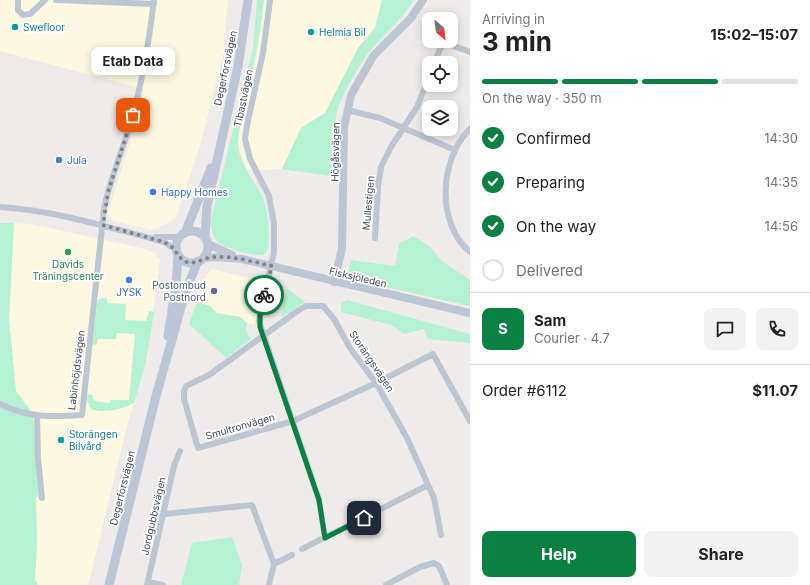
<!DOCTYPE html>
<meta charset="utf-8">
<style>
:root{--surface:#fff;--page:#f2f2f2;--text:#222;--muted:#767676;--line:#e0e0e0;--accent:#0b8043}
body{margin:0;font-family:Inter,sans-serif;background:var(--page);color:var(--text);height:100vh;display:flex;flex-direction:column;font-size:15px;white-space:nowrap}
*{box-sizing:border-box;margin:0}
p{font-size:13px;color:var(--muted)}
.icon{flex:none;width:22px;height:22px;fill:none;stroke:currentColor;stroke-width:2;stroke-linecap:round;stroke-linejoin:round}
.map{position:relative;flex:1;overflow:hidden}
.sheet{display:flex;flex-direction:column;background:var(--surface);width:340px}
.sheet>*{flex:none}
.needle{width:26px;rotate:152deg}
.controls{position:absolute;left:422px;top:12px;display:grid;gap:8px}
.controls a{display:grid;place-items:center;width:36px;height:36px;border-radius:8px;background:var(--surface);box-shadow:0 2px 10px #0003;font-size:20px}
.pin{position:absolute;display:grid;place-items:center;width:34px;height:34px;color:#fff;margin:-17px;border-radius:8px;box-shadow:0 2px 6px #0006}
.courier{position:absolute;display:grid;place-items:center;width:40px;height:40px;margin:-20px;border:3px solid #0b8043;border-radius:50%;background:#fff;color:#222;box-shadow:0 1px 5px #0007}
.bubble{position:absolute;height:28px;border-radius:8px;background:var(--surface);box-shadow:0 2px 10px #0003;font-size:13px;font-weight:700;line-height:28px;text-align:center}
.headline em{font-style:normal;font-weight:700}
.headline div{display:flex;flex-direction:column-reverse}
.headline{display:flex;align-items:center;justify-content:space-between;height:68px;padding:0 12px}
h1{font-size:26px;font-weight:700;line-height:30px}
.bar{display:grid;grid-template-columns:repeat(4,1fr);gap:6px 4px;align-content:center;height:48px;padding:0 12px}
.bar i{height:5px;border-radius:3px;background:var(--line)}
.bar .on{background:var(--accent)}
.bar p{grid-column:span 4}
.line{display:flex;align-items:center;gap:10px;padding:0 12px;border-top:1px solid var(--line)}
.line div{flex:1}
.round{display:grid;place-items:center;flex:none;width:42px;height:42px;border-radius:8px;background:var(--page)}
ol{padding:0 12px;list-style:none}
li{display:flex;align-items:center;gap:12px;height:44px}
li p{margin-inline-start:auto}
li .icon{padding:4px;border-radius:50%;background:var(--accent);color:#fff;stroke-width:4}
li:last-child{color:var(--muted)}
li i{width:22px;height:22px;border:2px solid var(--line);border-radius:50%}
.primary-button{display:flex;gap:8px;margin-top:auto;padding:8px 12px}
.primary-button a{flex:1;height:46px;border-radius:8px;background:var(--accent);color:#fff;font-size:16px;font-weight:700;line-height:46px;text-align:center}
.primary-button a+a{background:var(--page);color:var(--text)}
main{display:flex;flex:1;min-height:0}
.map>svg:first-child{display:block}
.commercial{fill:#fdf8e1}
.green{fill:#b4f2d3}
.lines{fill:none;stroke-linecap:round;stroke-linejoin:round}
.minor{stroke:#bdc6d3;stroke-width:6}
.tertiary{stroke:#bdc6d3;stroke-width:8}
.secondary{stroke:#bcc6d7;stroke-width:9}
.done{stroke:#7f848d;stroke-width:4;stroke-dasharray:0 7.2}
.route{stroke:#0b8043;stroke-width:5}
.culture-dot{fill:#0f9aa8;stroke:#fff;stroke-width:1.5}
.shop-dot{fill:#3f7fe0;stroke:#fff;stroke-width:1.5}
.leisure-dot{fill:#2e9e5b;stroke:#fff;stroke-width:1.5}
.service-dot{fill:#5c6f8a;stroke:#fff;stroke-width:1.5}
.labels{text-anchor:middle;dominant-baseline:central;stroke-width:3.5;stroke-linejoin:round;paint-order:stroke}
.culture-label{font-size:10px;fill:#0d838f;stroke:#fff;text-anchor:start}
.street-label{font-size:10px;fill:#424c5b;stroke:#fff}
.shop-label{font-size:10px;fill:#366cbe;stroke:#fff;text-anchor:start}
.leisure-label{font-size:10px;fill:#27864d;stroke:#fff}
.service-label{font-size:10px;fill:#4e5e75;stroke:#fff;text-anchor:end}
</style>
<main>
<div class="map">
<svg width="470" height="585" viewBox="0 0 470 585">
<rect width="100%" height="100%" fill="#efebeb"/>
<path class="commercial" d="M0,0H228L223,56L200,146L176,218L170,222L153,230L113,221L108,214L138,116L144,89L0,51Z
M264,0H382L375,28L358,48L325,113L301,128L282,169L247,170L238,146L239,132L257,51Z
M14,223L31,224L141,248L154,252L160,260L146,362L128,422L89,582L86,585H38L35,580L37,542L36,497L39,496L33,414L16,391L9,319Z
M212,269L264,282L254,325L247,323L240,317L217,313L210,306L199,303L207,274Z"/>
<path class="green" d="M257,0H264C261,32 254,62 248,93C244,110 238,127 238,144C238,161 253,179 261,194C269,210 269,230 268,248C266,251 266,254 262,255C255,257 225,248 219,243C213,237 211,228 211,220L253,48Z
M382,0H414C403,18 387,31 374,46C362,60 339,98 336,116C333,135 337,157 337,177L282,169L301,128L325,113L358,48L375,28Z
M0,223H14L9,319L16,391L33,414L39,496L36,497L37,542L35,580L38,585H0Z
M413,236L429,246L442,261L470,280V306L347,278L351,260L395,266L399,244Z
M287,288L305,302L281,318Z
M103,298H107V303L126,304L125,320L146,321L149,311L154,312L146,362L134,403C122,409 104,414 91,409L87,400L88,394L92,395L94,401L109,403L111,400H129L135,334L117,333L116,339H98L96,345L93,344L97,304L99,299Z
M347,300L470,334V343L428,339L424,329L404,334L391,325L341,312V303Z
M197,302L210,306L217,313L240,317L247,323L246,331L251,339L226,358L189,324Z
M232,537L242,565L239,585H181L192,543Z"/>
<g class="lines">
<path class="minor" d="M18,0V10L23,15L30,14L45,0
M56,0L154,4
M270,0L263,53L247,125L245,139L250,159L269,196L274,224V252L259,321L319,500L325,538
M434,63L440,49L444,44L451,45L470,52
M347,110L380,118L455,150
M470,129C439,159 436,224 470,252
M0,207C51,210 100,225 150,238L164,242L175,249
M156,237H180
M375,238L378,187L381,167L391,147L417,107L429,77
M0,404C27,418 53,417 82,415L104,209C110,178 123,150 131,121C143,81 149,41 154,0
M37,416L38,458L42,498
M164,514L252,505L274,564L269,585
M441,535L434,498L407,438L376,383L350,348L334,319L323,306H306L299,310L209,375L186,386L184,391V399L198,448L293,421L376,383L433,354L470,421
M302,549L428,485
M274,564L292,555
M148,582L163,585
M147,585L174,466L180,451
M386,585L420,567L434,563L439,566L447,585"/>
<path class="tertiary" d="M208,244L232,255
M204,258L217,257L242,259L470,313
M334,282L342,249L344,127L351,95L374,55L411,18L423,0"/>
<path class="secondary" d="M176 247a16 16 0 1 1 32 0a16 16 0 1 1-32 0Z
M185,233L211,168
M205,236L207,206L238,66L248,0
M168,336L176,285L178,256
M109,585L156,396L186,290L198,261"/>
</g>
<g class="lines">
<path class="done" d="M133,115L108,192L103,225L164,242L175,249L178,256L188,263C198,263 205,257 215,257C234,256 254,262 272,266L264,295"/>
<path class="route" d="M264,295L260,310V327L319,500L325,538L364,518"/>
</g>
<g class="culture-dot">
<circle cx="15" cy="27" r="4"/>
<circle cx="311" cy="32" r="4"/>
<circle cx="61" cy="440" r="4"/>
</g>
<g class="shop-dot">
<circle cx="59" cy="160" r="4"/>
<circle cx="153" cy="192" r="4"/>
<circle cx="129" cy="280" r="4"/>
</g>
<circle class="leisure-dot" cx="68" cy="252" r="4"/>
<circle class="service-dot" cx="214" cy="291" r="4"/>
<g class="labels">
<g class="culture-label">
<text x="23" y="27">Swefloor</text>
<text x="319" y="32">Helmia Bil</text>
<text x="69" y="434">Storängen<tspan x="69" dy="12">Bilvård</tspan></text>
</g>
<g class="street-label">
<text transform="translate(225 68) rotate(-78)">Degerforsvägen</text>
<text transform="translate(243 98) rotate(-78)">Tibastvägen</text>
<text transform="translate(335 152) rotate(-89)">Högåsvägen</text>
<text transform="translate(368 203) rotate(-85)">Mullestigen</text>
<text transform="translate(358 277) rotate(13)">Fisksjöleden</text>
<text transform="translate(372 361) rotate(56)">Storängsvägen</text>
<text transform="translate(76 370) rotate(-83)">Labinhöjdsvägen</text>
<text transform="translate(240 426) rotate(-16)">Smultronvägen</text>
<text transform="translate(122 488) rotate(-76)">Degerforsvägen</text>
<text transform="translate(153 516) rotate(-77)">Jordgubbsvägen</text>
</g>
<g class="shop-label">
<text x="67" y="160">Jula</text>
<text x="161" y="192">Happy Homes</text>
<text x="129" y="292" text-anchor="middle">JYSK</text>
</g>
<g class="leisure-label">
<text x="68" y="264">Davids<tspan x="68" dy="12">Träningscenter</tspan></text>
</g>
<g class="service-label">
<text x="206" y="285">Postombud<tspan x="206" dy="12">Postnord</tspan></text>
</g>
</g>
</svg>
<div class="controls">
<a><svg class="needle" viewBox="-14 -14 28 28"><path d="M0-13l5 13h-10z" fill="#e53935"/><path d="M0 13l5-13h-10z" fill="#767676"/></svg></a>
<a><svg class="icon" aria-label="locate" viewBox="0 0 24 24"><circle cx="12" cy="12" r="6"/><path d="M12 2v4M12 18v4M2 12h4M18 12h4"/></svg></a>
<a><svg class="icon" aria-label="layers" viewBox="0 0 24 24"><path d="M12 4l9 5-9 5-9-5zM3 14l9 5 9-5"/></svg></a>
</div>
<div class="pin" style="left:133px;top:115px;background:#ea580c"><svg class="icon" aria-label="bag" viewBox="0 0 24 24"><path d="M5 8h14l-1 12H6zM9 8a3 3 0 0 1 6 0"/></svg></div>
<div class="pin" style="left:364px;top:518px;background:#1f2937"><svg class="icon" aria-label="home" viewBox="0 0 24 24"><path d="M3 11l9-7 9 7M6 9v11h12V9"/></svg></div>
<div class="courier" style="left:264px;top:295px"><svg class="icon" aria-label="bike" viewBox="0 0 24 24"><circle cx="6" cy="16" r="4"/><circle cx="18" cy="16" r="4"/><path d="M6 16l4-8h5l3 8M10 8l3 8H6M13 5h3"/></svg></div>
<div class="bubble" style="left:91px;top:47px;width:84px">Etab Data</div>
</div>
<section class="sheet">
<div class="headline"><div><h1>3 min</h1><p>Arriving in</p></div><em>15:02–15:07</em></div>
<div class="bar"><i class="on"></i><i class="on"></i><i class="on"></i><i></i><p>On the way · 350 m</p></div>
<ol>
<li><svg class="icon" aria-label="check" viewBox="0 0 24 24"><path d="M5 12l5 5 9-10"/></svg>Confirmed<p>14:30</p></li>
<li><svg class="icon" aria-label="check" viewBox="0 0 24 24"><path d="M5 12l5 5 9-10"/></svg>Preparing<p>14:35</p></li>
<li><svg class="icon" aria-label="check" viewBox="0 0 24 24"><path d="M5 12l5 5 9-10"/></svg>On the way<p>14:56</p></li>
<li><i></i>Delivered</li>
</ol>
<div class="line" style="height:72px"><b class="round" style="background:var(--accent);color:#fff">S</b><div><b>Sam</b><p>Courier · 4.7</p></div><a class="round"><svg class="icon" aria-label="chat" viewBox="0 0 24 24"><path d="M4 5h16v11H9l-5 4z"/></svg></a><a class="round"><svg class="icon" aria-label="phone" viewBox="0 0 24 24"><path d="M5 4h4l2 5-3 2q2 4 5 5l2-3 5 2v4C11 20 4 13 5 4z"/></svg></a></div>
<div class="line" style="height:52px"><div>Order #6112</div><b>$11.07</b></div>
<div class="primary-button"><a>Help</a><a>Share</a></div>
</section>
</main>
